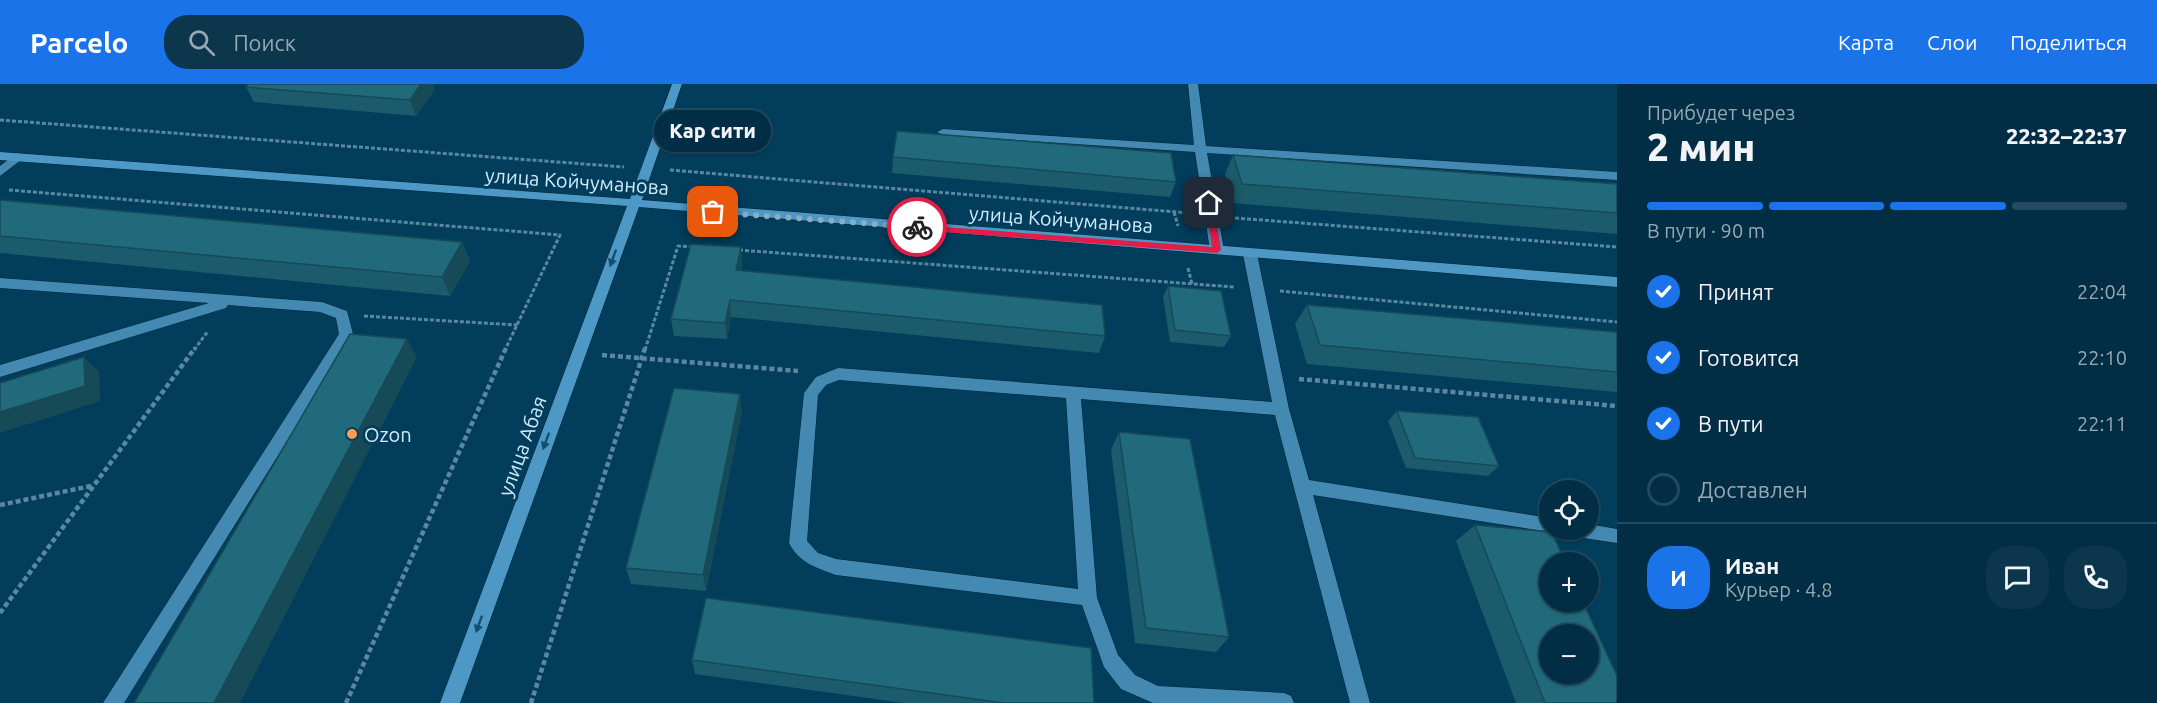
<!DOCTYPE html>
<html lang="ru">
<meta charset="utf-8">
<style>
:root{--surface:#022e45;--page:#0c364c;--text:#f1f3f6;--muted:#96a8b3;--line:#234a5e;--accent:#1a73e8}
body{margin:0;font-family:Ubuntu,sans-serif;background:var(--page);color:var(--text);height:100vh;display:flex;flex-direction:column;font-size:22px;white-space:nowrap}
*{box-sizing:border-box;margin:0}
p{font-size:20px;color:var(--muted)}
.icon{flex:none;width:33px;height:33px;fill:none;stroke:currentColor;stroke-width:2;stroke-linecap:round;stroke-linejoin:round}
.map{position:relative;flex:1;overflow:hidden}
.drawer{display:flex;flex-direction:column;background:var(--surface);width:540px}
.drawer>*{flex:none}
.buttons{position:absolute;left:1539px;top:396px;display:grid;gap:12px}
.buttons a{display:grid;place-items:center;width:60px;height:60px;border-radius:50%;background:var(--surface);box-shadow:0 2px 4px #0004,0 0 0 2px var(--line);font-size:30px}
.pin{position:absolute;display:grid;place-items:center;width:51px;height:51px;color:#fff;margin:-26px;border-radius:12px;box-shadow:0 3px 9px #0006}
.courier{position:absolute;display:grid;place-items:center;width:60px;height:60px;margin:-30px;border:4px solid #e11d48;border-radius:50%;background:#fff;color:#222;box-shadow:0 2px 8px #0007}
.bubble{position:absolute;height:42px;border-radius:21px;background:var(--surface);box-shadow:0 2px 4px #0004,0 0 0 2px var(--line);font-size:20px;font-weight:800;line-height:42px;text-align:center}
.head em{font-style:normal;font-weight:800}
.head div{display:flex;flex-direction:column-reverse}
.head{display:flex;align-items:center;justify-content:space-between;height:102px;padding:0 30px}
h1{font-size:39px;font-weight:800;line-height:45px}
.bar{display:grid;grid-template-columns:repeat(4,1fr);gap:9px 6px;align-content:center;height:72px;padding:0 30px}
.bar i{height:8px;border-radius:4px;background:var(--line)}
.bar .on{background:var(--accent)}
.bar p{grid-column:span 4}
.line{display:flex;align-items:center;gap:15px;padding:0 30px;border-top:2px solid var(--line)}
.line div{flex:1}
.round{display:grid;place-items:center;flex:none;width:63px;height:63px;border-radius:24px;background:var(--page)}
ol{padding:0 30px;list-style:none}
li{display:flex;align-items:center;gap:18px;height:66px}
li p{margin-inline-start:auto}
li .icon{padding:6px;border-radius:50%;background:var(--accent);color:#fff;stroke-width:4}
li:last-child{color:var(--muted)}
li i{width:33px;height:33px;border:3px solid var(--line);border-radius:50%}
header{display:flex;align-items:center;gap:36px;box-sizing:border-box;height:84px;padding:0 30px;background:var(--accent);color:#fff}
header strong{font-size:28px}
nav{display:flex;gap:33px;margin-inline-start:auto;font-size:21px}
.search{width:420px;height:54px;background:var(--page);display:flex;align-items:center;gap:15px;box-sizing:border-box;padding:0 21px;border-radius:24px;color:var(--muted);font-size:22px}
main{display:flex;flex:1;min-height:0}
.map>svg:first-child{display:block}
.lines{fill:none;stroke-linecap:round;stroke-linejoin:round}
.lane-casing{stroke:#002438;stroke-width:1}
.street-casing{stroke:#002438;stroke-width:1}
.secondary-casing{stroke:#002438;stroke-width:1}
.path-far1{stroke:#5a88a1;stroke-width:3;stroke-dasharray:4 2;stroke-linecap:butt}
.path{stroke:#5a88a1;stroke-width:4.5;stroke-dasharray:5 3;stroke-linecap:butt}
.lane{fill:#4489b2;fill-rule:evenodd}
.street{fill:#4489b2;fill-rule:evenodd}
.secondary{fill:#4d98c5;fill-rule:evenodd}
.wall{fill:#1c5b6b}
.shaded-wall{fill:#174a57}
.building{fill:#216a7c;stroke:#174a57;stroke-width:1.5;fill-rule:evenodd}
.oneway{fill:#115071}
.route{fill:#e11d48}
.done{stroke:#87aec4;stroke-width:6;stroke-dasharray:0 10.8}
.poi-dot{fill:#fb9e51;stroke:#023e5c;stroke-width:2}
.labels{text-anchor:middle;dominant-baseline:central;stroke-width:6;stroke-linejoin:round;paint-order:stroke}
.street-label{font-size:20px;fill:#cfeafc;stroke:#023e5c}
.poi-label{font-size:20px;fill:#cfeafc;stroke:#023e5c;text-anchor:start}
</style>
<header>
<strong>Parcelo</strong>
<div class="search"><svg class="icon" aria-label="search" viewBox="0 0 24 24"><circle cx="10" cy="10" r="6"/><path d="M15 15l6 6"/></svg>Поиск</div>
<nav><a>Карта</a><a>Слои</a><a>Поделиться</a></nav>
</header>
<main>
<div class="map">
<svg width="1617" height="619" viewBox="0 0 1617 619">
<rect width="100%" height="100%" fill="#023e5c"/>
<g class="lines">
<g class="lane-casing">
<path id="lane" d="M1188,0H1198L1206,62L1617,88V96L1207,69L1224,166L1217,170L1210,166L1195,68L943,51L937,48L943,45L1194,61Z
M1250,166L1257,170L1289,325L1309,396L1550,434V446H1556L1550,448L1313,411L1370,619H1350L1275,331L1081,315L1097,514L1118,571L1135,591L1158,602L1284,609L1291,612L1294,619H1153L1121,605L1104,583L1082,521L836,491C817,484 799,479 789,459L804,309L816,293L838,284L1272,318L1243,170ZM839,296L1066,314L1078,505L836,475L818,469L807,457L818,311L826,301Z
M0,194L322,218L347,227L353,250L351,254L124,619H103L339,250L336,234L320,228L228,221L226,224L0,293V281L209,219L0,204Z
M1588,440L1617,445V459L1577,453L1571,451L1569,446H1588Z"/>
</g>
<g class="street-casing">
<path id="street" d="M17,69L21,70V76L0,92V82Z"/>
</g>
<g class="secondary-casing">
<path id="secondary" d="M672,0H682L642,116L1617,193V203L639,123L460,619H440L627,122L0,76V68L630,115Z"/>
</g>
<path class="path-far1" d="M0,36L624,83
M670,86L1189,129
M9,106L560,151L505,266
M1174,128L1178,142
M1235,134L1617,163
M739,166L1234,203
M1188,184L1192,200
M1280,207L1617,238
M364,232L517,241
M194,266L208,247
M645,266L678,162L695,163"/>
<path class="path" d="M602,271L798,287
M1299,295L1617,322
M0,421L91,402
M0,529L195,264
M346,619L506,264
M531,619L645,264"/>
<use href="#lane" class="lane"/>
<use href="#street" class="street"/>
<use href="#secondary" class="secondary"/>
</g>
<path class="wall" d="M248,0H433L435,5L416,32L254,18L246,3Z
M1233,71L1617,100V150L1233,119L1225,90Z
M893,73L1176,98L1170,113L892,89Z
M0,116L462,158L470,177L450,212L0,169Z
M741,163L742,180L741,187L1105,252L1099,269L731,233L727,255L674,252L671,235Z
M1168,202L1231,252L1224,263L1170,258L1163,213Z
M1307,221L1617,248V308L1307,280L1295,240Z
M1397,327L1499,382L1488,392L1406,384L1388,337Z
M742,328L706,507L631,500L626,484Z
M1119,348L1229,553L1216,568L1135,559L1111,366Z
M1475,441L1617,619H1516L1456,457Z
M692,576L1094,619H904L695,590Z"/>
<path class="shaded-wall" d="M421,0H433L435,5L416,32L410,16Z
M462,158L470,177L450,212L442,193Z
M741,163L742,180L737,203L736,186Z
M730,216L731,233L727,255L725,239Z
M407,255L417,273L240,619H214Z
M84,273L99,288L100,317L0,349V328Z
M740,310L742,328L706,507L703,491Z"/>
<path class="building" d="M248,0H421L410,16L246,3Z
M897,47L1171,69L1176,98L893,73Z
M1233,71L1617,100V129L1242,100Z
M0,116L462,158L442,193L0,152Z
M691,160L741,163L736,186L1102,221L1105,252L730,216L725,239L671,235Z
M1168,202L1221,207L1231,252L1175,246Z
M1307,221L1617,248V288L1320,261Z
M350,250L407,255L214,619H134Z
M84,273L85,302L0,328V299Z
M674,304L740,310L703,491L626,484Z
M1397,327L1478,333L1499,382L1415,374Z
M1119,348L1190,355L1229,553L1146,544Z
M1475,441L1552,448L1565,478H1550V518H1583L1617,592V619H1545ZM1550,550H1588V590H1550Z
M706,514L1091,564L1094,619H1004L692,576Z"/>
<defs><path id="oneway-solid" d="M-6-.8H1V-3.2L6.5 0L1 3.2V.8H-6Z" transform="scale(1.5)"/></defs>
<g class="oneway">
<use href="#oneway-solid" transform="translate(613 174) rotate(110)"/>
<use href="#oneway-solid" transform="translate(546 357) rotate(110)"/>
<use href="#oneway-solid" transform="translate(479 540) rotate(110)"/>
</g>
<path class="route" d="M1206,117L1213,119L1221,166L1217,169L917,146L913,143L917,141L1212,163Z"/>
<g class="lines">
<path class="done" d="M713,128L917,143"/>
</g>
<circle class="poi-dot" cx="352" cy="350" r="6"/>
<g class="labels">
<g class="street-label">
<text transform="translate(577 97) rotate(4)">улица Койчуманова</text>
<text transform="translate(1061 135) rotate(4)">улица Койчуманова</text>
<text transform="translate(522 362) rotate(-70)">улица Абая</text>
</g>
<g class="poi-label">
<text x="364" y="350">Ozon</text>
</g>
</g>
</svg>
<div class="buttons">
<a><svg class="icon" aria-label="locate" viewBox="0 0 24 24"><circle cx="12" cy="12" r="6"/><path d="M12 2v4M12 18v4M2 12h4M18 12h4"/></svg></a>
<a>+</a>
<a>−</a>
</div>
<div class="pin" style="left:713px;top:128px;background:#ea580c"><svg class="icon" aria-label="bag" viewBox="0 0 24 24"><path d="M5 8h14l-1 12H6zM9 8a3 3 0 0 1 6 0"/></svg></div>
<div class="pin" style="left:1209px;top:119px;background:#1f2937"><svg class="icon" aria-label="home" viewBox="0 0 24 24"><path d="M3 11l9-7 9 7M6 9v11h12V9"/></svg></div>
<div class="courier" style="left:917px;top:143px"><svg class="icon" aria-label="bike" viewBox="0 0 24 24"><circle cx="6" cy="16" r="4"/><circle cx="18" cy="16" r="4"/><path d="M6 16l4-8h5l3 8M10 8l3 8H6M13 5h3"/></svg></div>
<div class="bubble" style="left:654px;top:26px;width:117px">Кар сити</div>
</div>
<section class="drawer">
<div class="head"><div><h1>2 мин</h1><p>Прибудет через</p></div><em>22:32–22:37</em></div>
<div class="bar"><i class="on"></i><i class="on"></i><i class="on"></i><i></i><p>В пути · 90 m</p></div>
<ol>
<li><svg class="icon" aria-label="check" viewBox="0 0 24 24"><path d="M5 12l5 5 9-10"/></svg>Принят<p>22:04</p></li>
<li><svg class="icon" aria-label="check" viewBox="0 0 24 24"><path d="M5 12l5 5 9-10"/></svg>Готовится<p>22:10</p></li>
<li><svg class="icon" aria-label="check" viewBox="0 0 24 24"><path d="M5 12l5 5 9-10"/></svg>В пути<p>22:11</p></li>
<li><i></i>Доставлен</li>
</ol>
<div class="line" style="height:108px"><b class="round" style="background:var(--accent);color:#fff">И</b><div><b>Иван</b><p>Курьер · 4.8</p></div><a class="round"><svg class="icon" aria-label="chat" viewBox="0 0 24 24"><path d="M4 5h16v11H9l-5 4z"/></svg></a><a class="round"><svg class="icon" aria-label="phone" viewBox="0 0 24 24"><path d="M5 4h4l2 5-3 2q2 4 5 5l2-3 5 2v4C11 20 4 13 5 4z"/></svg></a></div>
</section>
</main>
